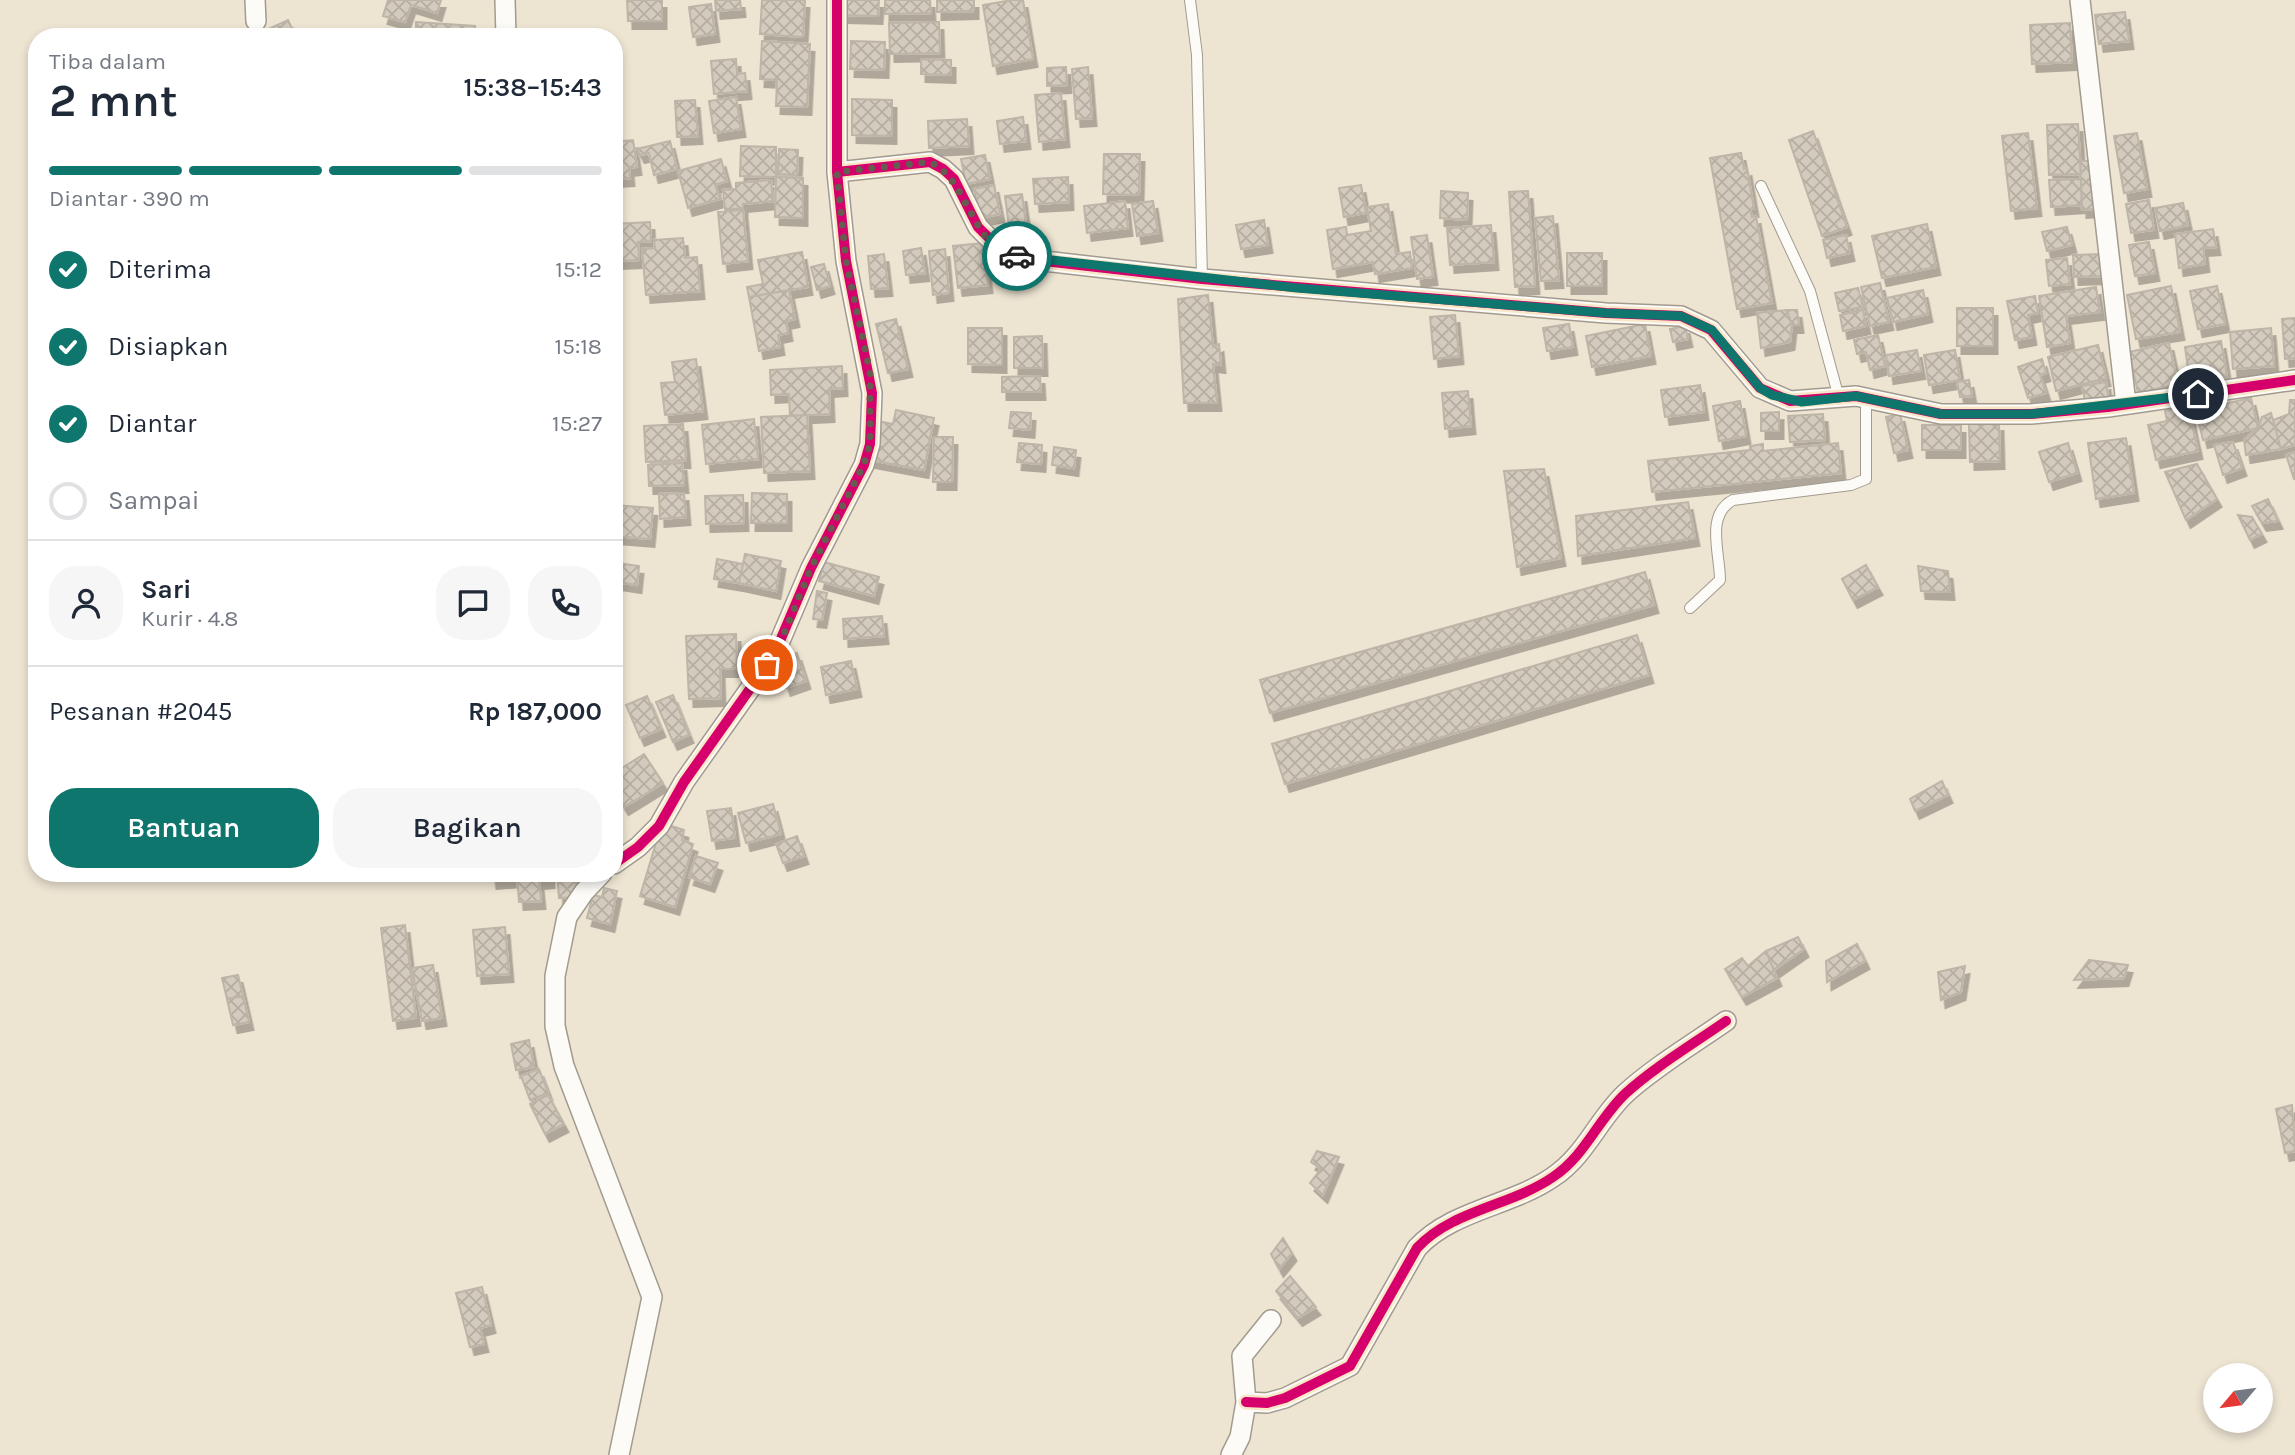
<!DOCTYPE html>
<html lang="id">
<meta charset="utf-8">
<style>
:root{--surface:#fff;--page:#f6f6f7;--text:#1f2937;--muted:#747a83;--line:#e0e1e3;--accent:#0f766e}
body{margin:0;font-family:Karla,sans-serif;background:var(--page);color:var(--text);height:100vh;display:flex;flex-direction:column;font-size:26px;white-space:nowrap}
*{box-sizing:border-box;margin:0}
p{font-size:23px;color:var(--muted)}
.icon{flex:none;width:38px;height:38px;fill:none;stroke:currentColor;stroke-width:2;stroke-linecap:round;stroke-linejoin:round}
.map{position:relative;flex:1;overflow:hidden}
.side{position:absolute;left:28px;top:28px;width:595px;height:854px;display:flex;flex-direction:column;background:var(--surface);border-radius:28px;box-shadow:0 4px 10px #0003}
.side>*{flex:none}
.needle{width:46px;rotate:241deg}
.fabs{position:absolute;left:2203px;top:1363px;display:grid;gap:14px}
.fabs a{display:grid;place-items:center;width:70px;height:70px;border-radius:50%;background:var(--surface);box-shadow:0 4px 10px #0003;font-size:35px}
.pin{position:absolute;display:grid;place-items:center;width:60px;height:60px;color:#fff;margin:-30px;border:4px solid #fff;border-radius:50%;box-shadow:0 2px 7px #0007}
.courier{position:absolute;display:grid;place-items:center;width:70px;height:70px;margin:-35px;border:5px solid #0f766e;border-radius:50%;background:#fff;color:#222;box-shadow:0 2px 9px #0007}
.head em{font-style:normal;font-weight:600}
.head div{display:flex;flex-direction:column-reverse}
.head{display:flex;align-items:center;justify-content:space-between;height:119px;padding:0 21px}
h1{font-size:46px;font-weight:600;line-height:52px}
.bar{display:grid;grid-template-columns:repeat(4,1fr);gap:10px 7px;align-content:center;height:84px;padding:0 21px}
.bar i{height:9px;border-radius:5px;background:var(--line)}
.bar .selected{background:var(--accent)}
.bar p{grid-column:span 4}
.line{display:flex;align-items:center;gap:18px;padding:0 21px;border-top:2px solid var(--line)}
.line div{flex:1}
.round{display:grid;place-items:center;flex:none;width:74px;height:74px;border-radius:28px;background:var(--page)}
ol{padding:0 21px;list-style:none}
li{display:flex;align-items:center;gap:21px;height:77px}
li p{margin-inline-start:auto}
li .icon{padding:7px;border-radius:50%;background:var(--accent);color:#fff;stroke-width:4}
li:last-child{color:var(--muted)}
li i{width:38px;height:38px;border:4px solid var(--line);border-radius:50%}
.button{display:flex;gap:14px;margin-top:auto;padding:14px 21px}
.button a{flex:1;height:80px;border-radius:28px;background:var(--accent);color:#fff;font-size:28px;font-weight:600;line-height:80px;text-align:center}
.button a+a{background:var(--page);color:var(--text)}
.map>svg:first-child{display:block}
.building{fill:url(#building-cross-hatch);stroke:#bdb5a8;stroke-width:2;filter:url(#shadow)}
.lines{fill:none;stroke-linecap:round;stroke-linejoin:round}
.lane-casing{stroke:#a29b8e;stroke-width:12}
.street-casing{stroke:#a29b8e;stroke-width:22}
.lane{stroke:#fcfbf8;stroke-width:10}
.street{stroke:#fcfbf8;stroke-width:19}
.cycleway-casing{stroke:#f8e7c7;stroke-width:15}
.cycleway{stroke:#d6006c;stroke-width:10}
.done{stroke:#655e50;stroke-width:7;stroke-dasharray:0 12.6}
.route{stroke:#0f766e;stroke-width:9}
</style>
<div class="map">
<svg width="2295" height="1455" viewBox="0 0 2295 1455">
<defs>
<pattern id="building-cross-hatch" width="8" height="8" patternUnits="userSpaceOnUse" patternTransform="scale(1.75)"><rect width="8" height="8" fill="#d3cbbd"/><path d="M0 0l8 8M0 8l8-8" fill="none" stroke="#b5aea1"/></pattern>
<filter id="shadow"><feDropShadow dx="4.5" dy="8" stdDeviation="0" flood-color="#0004"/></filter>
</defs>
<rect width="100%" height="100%" fill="#ede4d2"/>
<path class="building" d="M388,0H441L437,13L411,5L405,22L383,16Z
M627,0H662V21H628Z
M715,0H740L741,9L716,11Z
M762,0H805L803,37L760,34Z
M844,0H879L878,16L843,15Z
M885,0H930L931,13L885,14Z
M937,0H974V11L937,12Z
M1012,0H1023L1033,59L993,66L983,5Z
M711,4L715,34L693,37L689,7Z
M2125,12L2129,41L2099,44L2095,15Z
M288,20L296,37H264L262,32Z
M416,22L475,26V37H416Z
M939,22L940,53L890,54L889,23Z
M2070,23L2072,62L2032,64L2030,25Z
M762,41L810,44L807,107L776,106L777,80L760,79Z
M851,41L885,42L884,70L850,69Z
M736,59L737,74L745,73L747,91L714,94L711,61Z
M921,59L951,60V75L921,74Z
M1066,67L1067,85L1047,86V68Z
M1088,67L1092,118L1076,119L1072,69Z
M1061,93L1065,139L1039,142L1035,95Z
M736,97L741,129L714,133L709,101Z
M852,99L892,100V136L852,135Z
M695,100L698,136L677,137L675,101Z
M1023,117L1026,141L1000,144L997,121Z
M967,119L969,146L929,148L928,121Z
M2078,124L2081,174L2049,175L2047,125Z
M1813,131L1847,227L1822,236L1789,140Z
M2028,133L2037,208L2011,211L2002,136Z
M2137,133L2147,189L2124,193L2114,136Z
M633,140L637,167L629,168L630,178L614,179V142Z
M670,141L677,169L654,175L649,153L640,155L637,149Z
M741,146L776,147V177L740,176Z
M779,149L798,150L797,175L778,174Z
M1741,153L1744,169L1747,168L1754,209H1750L1752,217L1756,216L1772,303L1737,309L1710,158Z
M1104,154H1140L1139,195L1103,194Z
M985,155L990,179L966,184L961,159Z
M721,159L727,181L715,185L720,199L688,208L678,171Z
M2080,161H2094L2096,209L2082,210Z
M776,177L803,178V218L775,217Z
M1068,177L1069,202L1035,204L1033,179Z
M2081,179L2082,205L2051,207L2049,180Z
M771,180L773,201L743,204V208L725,210L723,190L736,189V183Z
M994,185L1000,214L981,218L974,189Z
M1361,185L1366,213L1344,217L1339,188Z
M1441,191L1468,193L1467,220L1440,218Z
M1528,191L1535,286L1515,287L1509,192Z
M1022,194L1026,224L1009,227L1005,196Z
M2149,200L2154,230L2131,233L2126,204Z
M1125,201L1128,228L1087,233L1084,206Z
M1153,201L1158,233L1137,236L1132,204Z
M2183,203L2188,225L2160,231L2155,208Z
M1388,204L1396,254L1410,252L1412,268L1375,274L1373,262L1333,269L1327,230L1346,227L1347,235L1371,231L1367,207Z
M743,210L748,261L723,264L718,212Z
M1553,216L1559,280L1541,281L1535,218Z
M1264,220L1268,245L1241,249L1236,225Z
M650,222L651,241L638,242L639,260L617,261L614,224Z
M1927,224L1936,267L1882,278L1872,236Z
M1491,225L1494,262L1450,265L1447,228Z
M2067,227L2072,245L2047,251L2042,232Z
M2213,229L2216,247L2203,248L2205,264L2179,268L2175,234Z
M1427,235L1433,277L1417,279L1411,237Z
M1846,235L1850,253L1827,258L1823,240Z
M683,238L685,258L697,257L700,291L646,295L642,249L655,248L654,240Z
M2149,242L2155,273L2135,276L2129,245Z
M983,243L988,285L958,288L953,246Z
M921,248L925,273L906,275L903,251Z
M945,249L949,293L933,295L929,251Z
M802,252L808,287L749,297L747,287L763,284L758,260Z
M1567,253H1602V286H1567Z
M884,254L888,288L871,289L868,256Z
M2102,254L2103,276L2074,277L2073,255Z
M2067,258L2070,284L2049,286L2046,260Z
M824,264L830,286L817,290L811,267Z
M1880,283L1889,322L1870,326L1861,287Z
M2171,286L2180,332L2136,339L2127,295Z
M2217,286L2225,324L2198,329L2190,291Z
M2096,287L2100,312L2066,316L2070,343L2047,347L2039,296Z
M1858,288L1863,307L1839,311L1835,293Z
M789,290L795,319L786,321L788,333L778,335L780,347L759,351L749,297Z
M1923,290L1928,314L1893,322L1887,298Z
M1208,295L1213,347L1219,344L1221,365L1213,364L1217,403H1184L1178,299Z
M2035,296L2038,313L2028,315L2032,337L2015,340L2007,301Z
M1957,308H1993V346H1957Z
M1787,310H1797L1799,325H1792Z
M1787,310L1792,325L1790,342L1761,348L1757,313Z
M1863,310L1866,326L1843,331L1840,315Z
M1455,315L1459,356L1434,359L1430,317Z
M2295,318V358L2285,359L2282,319Z
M896,319L908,369L888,373L876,324Z
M1569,324L1573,347L1547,351L1543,328Z
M1645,324L1651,356L1592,367L1586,336Z
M1685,326L1688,339L1673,342L1670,329Z
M968,328H1002V365L968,364Z
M2271,328L2274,366L2233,369L2230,332Z
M1878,335L1885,366L1870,370L1866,352L1857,354L1854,340Z
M1042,336L1043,368H1014V337Z
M2221,341L2227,377L2190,383L2185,347Z
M2169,343L2178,384L2138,393L2129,352Z
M2098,345L2106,378L2056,391L2048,357Z
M1917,350L1921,371L1889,376L1886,355Z
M1955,350L1960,380L1929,385L1924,355Z
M696,359L703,411L665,415L661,383L675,382L672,362Z
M2042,359L2046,373L2040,375L2046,393L2028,398L2018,367Z
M842,366L843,388L829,389L830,414L790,416L789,394L771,395L770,370Z
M1040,376L1041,392H1002V377Z
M1969,380L1972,396L1960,397L1957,382Z
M2106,382L2109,402L2086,406L2082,386Z
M1700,385L1704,412L1665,417L1661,390Z
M1468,391L1471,426L1445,429L1442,393Z
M2251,398L2258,428L2203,440L2196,410Z
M2290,400H2295V445L2281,449L2273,420L2289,414Z
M1740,401L1746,436L1719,441L1713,406Z
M2188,406L2198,451L2156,460L2148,425L2167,421L2165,411Z
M896,410L934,418L924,470L870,460L877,421L893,424Z
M1011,412L1031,413L1030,430L1009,428Z
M1779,412V431H1761V413Z
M2271,413L2281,449L2246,455L2244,440L2258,428L2262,417Z
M1823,414L1825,440L1790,442L1788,416Z
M1900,414L1908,450L1894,453L1886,417Z
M807,415L810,471L764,473L761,417Z
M754,419L758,459L706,464L702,425Z
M1999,423L2000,461L1970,462L1969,424Z
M683,424L686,460L646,462L644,426Z
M1922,425H1961V450H1922Z
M934,437H953L952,482H933Z
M2126,438L2134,493L2096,499L2088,443Z
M2233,442L2242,468L2223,475L2214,445Z
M1019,443L1042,445L1041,464L1017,462Z
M1838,443L1841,473L1652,492L1648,461L1750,450V446L1763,444V451Z
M2068,443L2077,473L2049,482L2039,452Z
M1054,447L1076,450L1074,468L1052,465Z
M2295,452V479H2294L2286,455Z
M682,463L684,485L649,486L648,465Z
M2197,464L2217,499L2186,520L2165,472Z
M1544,469L1561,558L1517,567L1504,471Z
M684,493L686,517L660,519L659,494Z
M752,493L787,494V523H751Z
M743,495L744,523L706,524L705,496Z
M2268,499L2278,521L2262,523L2252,506Z
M1688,502L1695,538L1578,556L1576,516Z
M614,505L653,508L650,539L614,536Z
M2238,515L2252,517L2262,534L2250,540Z
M745,554L781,561L776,591L739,583Z
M717,559L743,564L739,583L714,579Z
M824,562L879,577L874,596L819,581Z
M618,563L639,566L637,585L616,582Z
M1866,565L1878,587L1853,600L1842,579Z
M1918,566L1948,571L1950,592L1921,591Z
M1645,572L1654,605L1270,713L1260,680Z
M817,591L827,593L822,620L813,619Z
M882,616L884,636L844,639L843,619Z
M736,634L737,669H720L721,698L689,699L686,636Z
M1637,635L1649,675L1285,784L1272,744Z
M797,653L806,681L786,688L777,659Z
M851,661L857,689L826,695L821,667Z
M673,695L689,735L673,742L656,702Z
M647,696L661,729L640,738L626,705Z
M644,754L663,783L624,807L614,790V773Z
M1942,781L1948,795L1915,811L1910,799Z
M773,804L781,834L746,843L738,813Z
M731,808L735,838L712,841L707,811Z
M662,823L684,830L682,840L693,844L675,907L640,896Z
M797,836L804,856L783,863L776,844Z
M696,856L718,863L710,884L689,877Z
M491,873H517V879L492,881Z
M517,873H550V880L539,881L541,901L519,902Z
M557,873H586L577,876L578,897L559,898Z
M604,888L617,891L610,924L587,918L593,895L602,897Z
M405,925L416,1018L393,1021L381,928Z
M505,927L509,974L477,976L473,930Z
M1798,937L1804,949L1774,970L1766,951Z
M1857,944L1865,961L1827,982L1826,961Z
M1766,951L1777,978L1742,997L1725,969L1742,958L1748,966Z
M2089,960L2128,965L2124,978L2074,980Z
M433,965L442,1018L422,1021L412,968Z
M1965,966L1961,992L1941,1000L1938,972Z
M238,975L243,996L227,999L222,978Z
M243,996L249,1022L233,1025L227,999Z
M529,1040L534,1067L516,1070L511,1044Z
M539,1069L548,1093L530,1100L521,1076Z
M548,1095L564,1124L545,1134L530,1104Z
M2292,1105L2295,1151L2285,1153L2276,1109Z
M1317,1151L1339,1157L1323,1195L1310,1183L1321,1169L1311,1162Z
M1283,1238L1292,1253L1279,1269L1271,1254Z
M1290,1276L1316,1307L1298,1318L1276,1291Z
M482,1287L491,1325L480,1328L484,1344L470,1347L456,1293Z"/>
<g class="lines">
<g class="lane-casing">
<path id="lane" d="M1190,0L1197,55L1202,279
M1761,186L1810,291L1839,398
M1690,608L1720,580C1720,553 1705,515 1733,500L1851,485L1866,479V398"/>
</g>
<g class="street-casing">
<path id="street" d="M255,0L256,21
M505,0L506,37
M837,0V172L930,162L943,169L954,179L978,227L1004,253L1044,261L1202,279L1606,313L1681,316L1711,330L1760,388L1790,401L1856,396L1941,414H2031L2108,407L2295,380
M2080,0L2126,404
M614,864L638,847L659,826L684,782L774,655L811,568L864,465L870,444L872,393L846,261L837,172
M602,873L584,892L567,917L555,976V1026L564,1066L652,1297L619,1455
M1246,1402L1267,1403L1285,1398L1350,1366L1417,1248C1452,1210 1511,1206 1553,1177C1586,1155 1598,1119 1626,1093C1656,1066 1693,1044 1726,1021
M1231,1455L1240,1437L1246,1402L1242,1356L1271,1320"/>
</g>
<use href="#lane" class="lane"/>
<use href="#street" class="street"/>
<g class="cycleway-casing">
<path id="cycleway" d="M837,0V172L930,162L943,169L954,179L978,227L1004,253L1044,261L1202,279L1606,313L1681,316L1711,330L1760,388L1790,401L1856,396L1941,414H2031L2108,407L2295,380
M614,864L638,847L659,826L684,782L774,655L811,568L864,465L870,444L872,393L846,261L837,172
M1246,1402L1267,1403L1285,1398L1350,1366L1417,1248C1452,1210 1511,1206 1553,1177C1586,1155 1598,1119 1626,1093C1656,1066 1693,1044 1726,1021"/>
</g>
<use href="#cycleway" class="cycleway"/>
</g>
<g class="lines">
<path class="done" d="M767,665L779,646L811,568L864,464L870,444V372L846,261L837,172L930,162C971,182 969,246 1017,256"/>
<path class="route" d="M1017,256L1297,288L1606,313L1681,316L1712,330L1760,388L1772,395L1802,402L1856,396L1941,414H2031L2198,394"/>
</g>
</svg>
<div class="fabs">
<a><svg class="needle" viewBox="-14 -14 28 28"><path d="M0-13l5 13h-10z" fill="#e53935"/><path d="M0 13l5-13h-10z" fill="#747a83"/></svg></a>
</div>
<div class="pin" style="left:767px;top:665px;background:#ea580c"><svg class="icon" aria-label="bag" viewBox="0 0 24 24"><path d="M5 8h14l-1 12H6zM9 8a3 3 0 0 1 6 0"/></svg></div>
<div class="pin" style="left:2198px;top:394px;background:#1f2937"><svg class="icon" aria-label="home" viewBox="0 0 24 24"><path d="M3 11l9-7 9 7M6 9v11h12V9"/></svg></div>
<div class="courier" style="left:1017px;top:256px"><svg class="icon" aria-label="car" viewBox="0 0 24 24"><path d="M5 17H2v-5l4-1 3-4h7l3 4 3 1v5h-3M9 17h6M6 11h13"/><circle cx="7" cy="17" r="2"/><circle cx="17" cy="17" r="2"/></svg></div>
<section class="side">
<div class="head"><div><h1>2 mnt</h1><p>Tiba dalam</p></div><em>15:38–15:43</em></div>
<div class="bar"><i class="selected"></i><i class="selected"></i><i class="selected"></i><i></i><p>Diantar · 390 m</p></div>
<ol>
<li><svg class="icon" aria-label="check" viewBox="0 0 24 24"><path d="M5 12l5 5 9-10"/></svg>Diterima<p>15:12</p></li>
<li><svg class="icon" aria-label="check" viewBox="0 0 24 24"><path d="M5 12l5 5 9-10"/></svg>Disiapkan<p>15:18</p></li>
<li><svg class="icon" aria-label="check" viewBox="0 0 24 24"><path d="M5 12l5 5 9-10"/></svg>Diantar<p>15:27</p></li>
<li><i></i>Sampai</li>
</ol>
<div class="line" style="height:126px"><a class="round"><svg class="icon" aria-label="person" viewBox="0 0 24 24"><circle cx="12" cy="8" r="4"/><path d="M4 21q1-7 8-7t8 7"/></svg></a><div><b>Sari</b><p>Kurir · 4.8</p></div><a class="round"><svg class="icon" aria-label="chat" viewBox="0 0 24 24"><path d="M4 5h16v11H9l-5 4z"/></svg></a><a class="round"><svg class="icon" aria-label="phone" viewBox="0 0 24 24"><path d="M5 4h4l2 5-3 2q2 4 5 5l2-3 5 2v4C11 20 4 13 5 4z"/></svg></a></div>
<div class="line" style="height:91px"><div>Pesanan #2045</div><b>Rp 187,000</b></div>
<div class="button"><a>Bantuan</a><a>Bagikan</a></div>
</section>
</div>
